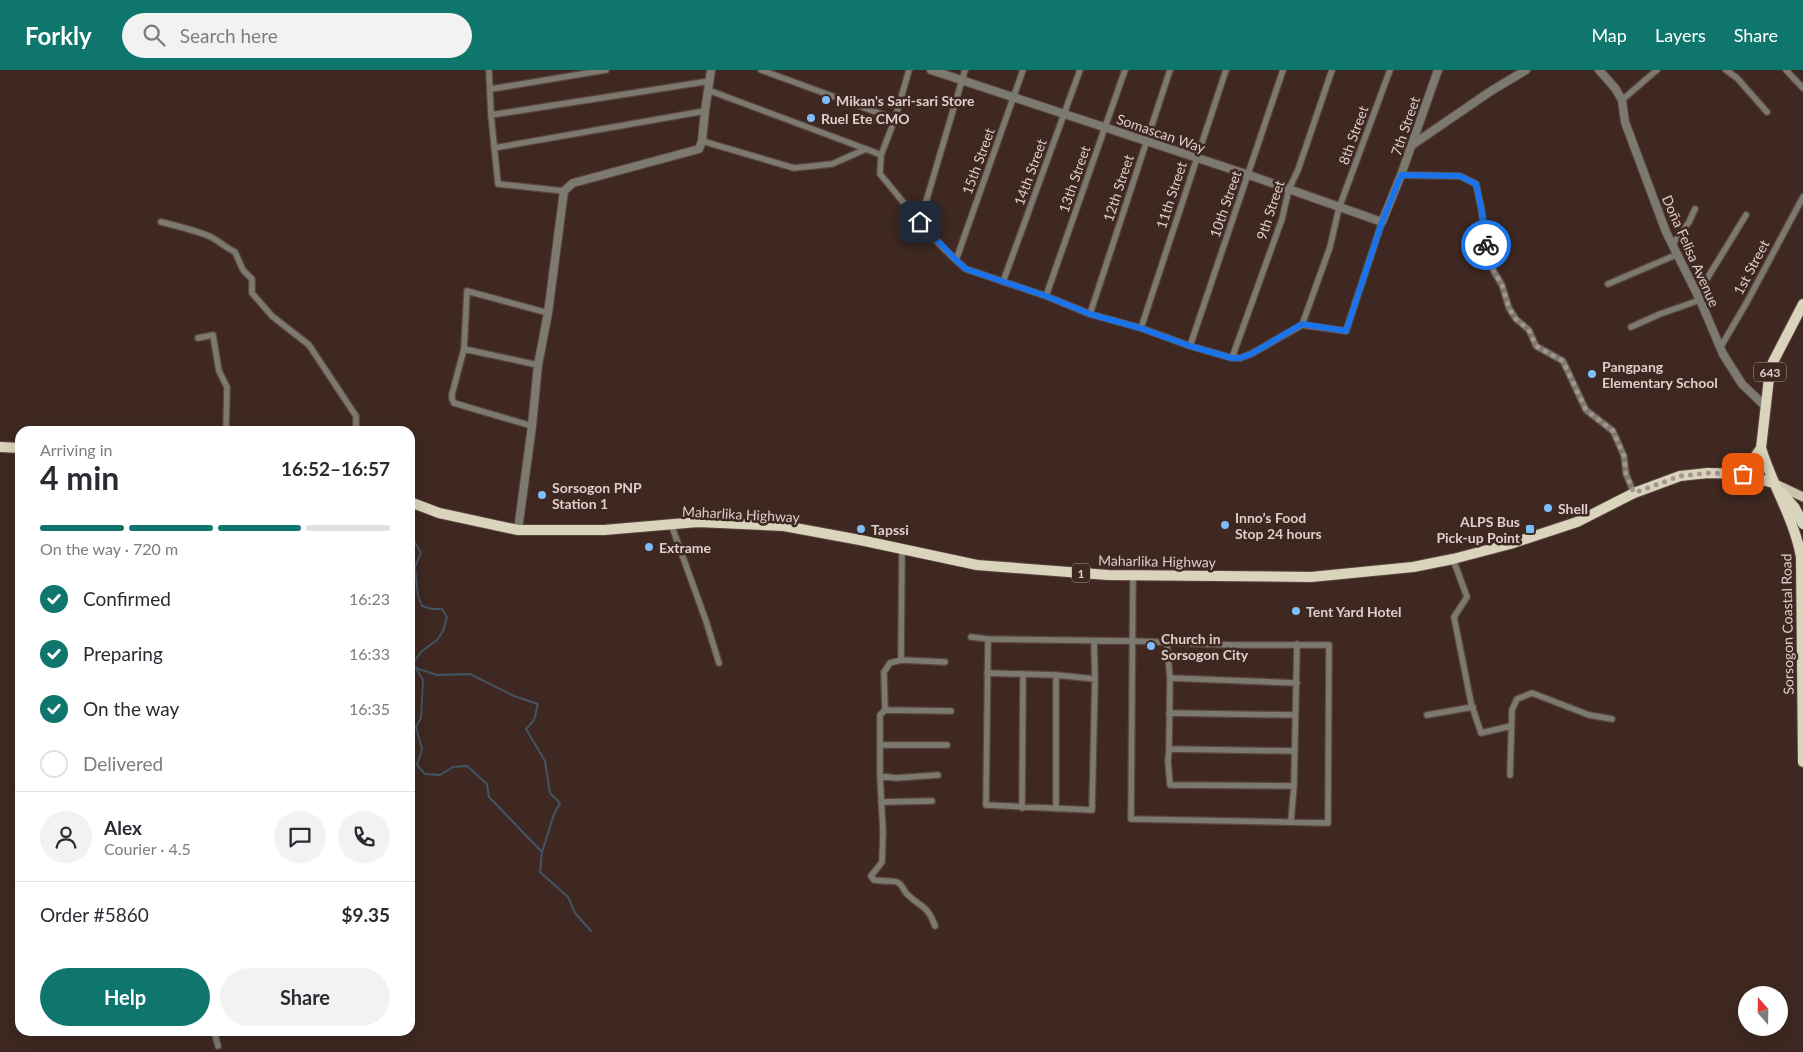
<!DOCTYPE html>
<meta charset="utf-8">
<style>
:root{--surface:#fff;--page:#f2f2f3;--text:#2b2b33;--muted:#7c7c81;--line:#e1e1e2;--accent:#0f766e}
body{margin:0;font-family:Lato,sans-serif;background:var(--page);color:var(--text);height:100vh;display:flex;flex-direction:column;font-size:19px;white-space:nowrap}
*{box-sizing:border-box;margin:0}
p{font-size:16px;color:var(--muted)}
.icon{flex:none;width:28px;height:28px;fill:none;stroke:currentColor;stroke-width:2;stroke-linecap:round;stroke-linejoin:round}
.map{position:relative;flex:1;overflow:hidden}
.details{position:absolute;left:15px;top:356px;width:400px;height:610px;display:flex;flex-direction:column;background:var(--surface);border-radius:15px;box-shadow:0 5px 20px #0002}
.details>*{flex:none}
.needle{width:32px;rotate:340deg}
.controls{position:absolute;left:1738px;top:916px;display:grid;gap:10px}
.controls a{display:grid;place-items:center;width:50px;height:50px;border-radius:50%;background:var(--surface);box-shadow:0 5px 20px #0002;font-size:25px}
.pin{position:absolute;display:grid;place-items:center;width:42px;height:42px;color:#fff;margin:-21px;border-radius:10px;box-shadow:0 2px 8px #0006}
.courier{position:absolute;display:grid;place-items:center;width:50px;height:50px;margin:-25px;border:4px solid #1a73e8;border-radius:50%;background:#fff;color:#222;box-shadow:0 1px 6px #0007}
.overview em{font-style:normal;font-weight:700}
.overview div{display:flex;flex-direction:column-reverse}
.overview{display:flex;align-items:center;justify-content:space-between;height:85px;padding:0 25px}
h1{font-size:32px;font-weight:700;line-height:38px}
.bar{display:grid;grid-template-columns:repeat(4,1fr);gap:8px 5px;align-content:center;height:60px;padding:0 25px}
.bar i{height:6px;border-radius:4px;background:var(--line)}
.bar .selected{background:var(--accent)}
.bar p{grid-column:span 4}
.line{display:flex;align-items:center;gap:12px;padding:0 25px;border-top:1px solid var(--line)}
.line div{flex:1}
.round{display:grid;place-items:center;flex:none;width:52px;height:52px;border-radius:26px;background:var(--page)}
ol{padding:0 25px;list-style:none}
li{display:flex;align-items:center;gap:15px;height:55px}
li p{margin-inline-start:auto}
li .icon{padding:5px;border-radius:50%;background:var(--accent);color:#fff;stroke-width:4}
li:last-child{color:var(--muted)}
li i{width:28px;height:28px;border:2px solid var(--line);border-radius:50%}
.button{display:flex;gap:10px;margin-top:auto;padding:10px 25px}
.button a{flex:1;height:58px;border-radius:30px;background:var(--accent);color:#fff;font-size:20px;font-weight:700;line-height:58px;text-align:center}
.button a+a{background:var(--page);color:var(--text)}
header{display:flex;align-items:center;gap:30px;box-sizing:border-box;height:70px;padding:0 25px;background:var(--accent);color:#fff}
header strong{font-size:24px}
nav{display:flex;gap:28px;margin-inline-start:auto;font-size:18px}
.search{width:350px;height:45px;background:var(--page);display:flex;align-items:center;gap:12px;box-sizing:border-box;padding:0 18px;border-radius:28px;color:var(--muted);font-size:19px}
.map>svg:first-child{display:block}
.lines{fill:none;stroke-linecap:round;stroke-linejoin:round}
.stream{stroke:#435464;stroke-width:2}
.minor-casing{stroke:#5b463f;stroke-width:8}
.tertiary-casing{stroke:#5b463f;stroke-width:10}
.primary-casing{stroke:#5b463f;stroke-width:11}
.trunk-casing{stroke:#5b463f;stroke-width:12}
.minor{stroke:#7c796f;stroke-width:5.5}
.tertiary{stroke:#7c796f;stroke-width:8}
.primary{stroke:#cac5af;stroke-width:9}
.trunk{stroke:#dad4bc;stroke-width:10}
.done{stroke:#a5958f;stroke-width:5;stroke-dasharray:0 9}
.route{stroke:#1a73e8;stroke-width:6}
.poi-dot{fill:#7dbef9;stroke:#3e2821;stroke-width:2}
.labels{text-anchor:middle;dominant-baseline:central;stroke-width:5;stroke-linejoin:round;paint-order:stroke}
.shield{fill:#3e2821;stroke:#ad9d97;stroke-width:1}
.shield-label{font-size:12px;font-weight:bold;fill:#ddcfca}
.poi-label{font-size:14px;font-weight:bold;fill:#ddcfca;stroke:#3e2821;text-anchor:start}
.street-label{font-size:14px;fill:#ddcfca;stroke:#3e2821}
</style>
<header>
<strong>Forkly</strong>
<div class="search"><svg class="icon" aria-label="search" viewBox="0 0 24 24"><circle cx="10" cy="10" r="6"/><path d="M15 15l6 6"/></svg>Search here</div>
<nav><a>Map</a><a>Layers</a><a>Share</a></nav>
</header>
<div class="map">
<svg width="1803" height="982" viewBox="0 0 1803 982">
<rect width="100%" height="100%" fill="#3e2821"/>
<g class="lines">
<path class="stream" d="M413,469L421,483L415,497L418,526L422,536L432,539H442L447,547L443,561L437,570L422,581L413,593L423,610L421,648L416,657L422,679L417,695L425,704L440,705L453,697L467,696L487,714L489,727L542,782L540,802L568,827L575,843L591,861
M416,598L437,605L470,604L514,626L538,634L534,650L526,659L545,691L550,723L560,733L554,744L542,782"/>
<g class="minor-casing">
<path id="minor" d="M489,0L491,45L498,114L564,121
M761,0L895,49
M909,0L895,49L881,85L880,104C907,136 933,172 966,199L1046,226L1090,244L1141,258L1190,276L1232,288H1240L1251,284L1302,255L1346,261L1382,152
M1726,0L1737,8L1767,42
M1786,0L1803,18
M491,19L606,0
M708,20L866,79
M1622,30L1657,0
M491,45L710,11
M702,71L794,98L832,94L866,79L881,85
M494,78L705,41
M1401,105L1460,106L1476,114L1482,142L1484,165L1490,195L1502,215L1509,238L1516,249L1529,260L1536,276L1563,291L1586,340L1613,361L1624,386L1626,404L1634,423
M161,152C178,156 195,160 211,167C219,171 226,178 235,182L243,200L252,209V223L272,246L309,275L356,346V361
M920,152L965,0
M1673,174L1689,152L1695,139
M956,190L1023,0
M1003,212L1080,0
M1608,214L1678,184
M1697,225L1746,145
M1046,226L1125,0
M1090,244L1170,0
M1302,255L1330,177L1339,138L1390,0
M1631,257L1660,244L1700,230
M1141,258L1226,0
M198,268L213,265L219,301L227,317L226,361
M1190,276L1283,0
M1720,278L1747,232L1803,127
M464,279L452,324V329L454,333L532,356
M1232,288L1282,149L1289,119L1298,100L1332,0
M538,295L464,279L467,221L548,243
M671,454L706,551L719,593
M1453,489L1467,527L1454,547L1471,633L1481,663L1511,656
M971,567L988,569L1133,571L1231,575H1329L1328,753L1131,749L1133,505
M988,569L986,735L1092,740L1095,609L1094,571
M1167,574L1170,608L1169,679
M901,590L902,479
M945,592L901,590L890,593L884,602L885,640L951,641
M987,603L1056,605L1095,609
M1170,608L1297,613
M885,640L880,645V706L896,708L938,705
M1169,643L1295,645
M1427,645L1473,637
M880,675H947
M1294,681L1169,679L1168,692L1170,715L1294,716L1297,574
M1510,705L1512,640L1517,629L1532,623L1589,645L1612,649
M880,706L883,762L882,792L871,806L874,810C879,811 896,811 897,812C902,814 904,821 907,824C922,839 927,834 935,856
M881,732L932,731
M1022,738L1023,604
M1056,739V605
M1291,751L1294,716
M214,961L218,976"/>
</g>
<g class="tertiary-casing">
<path id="tertiary" d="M931,0L1249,105L1382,152L1401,105L1438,0
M1599,0L1615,18L1622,30L1625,52L1666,162L1700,230L1723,284L1742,314L1765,336
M1412,75L1491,21L1526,0
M518,460L532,356L538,295L548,243L564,121L573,113L699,79L702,71L705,41L711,0"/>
</g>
<g class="primary-casing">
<path id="primary" d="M1773,413L1803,427"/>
</g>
<g class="trunk-casing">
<path id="trunk" d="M0,377L20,378
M1761,378C1772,415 1794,448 1801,487L1803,692
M1743,404L1761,378L1769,308L1773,292L1803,234
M1782,423L1795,438L1803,454
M410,432L439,443L518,460H604L698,452L784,456L860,470L977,495L1108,505L1311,507L1413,497L1453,489L1510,474L1577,452L1634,423L1680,406L1708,403L1743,404L1773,413"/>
</g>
<use href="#minor" class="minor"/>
<use href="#tertiary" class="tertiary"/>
<use href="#primary" class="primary"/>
<use href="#trunk" class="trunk"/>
</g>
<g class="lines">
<path class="done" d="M1486,175L1490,194L1502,215L1509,238L1516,249L1529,260L1536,276L1563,291L1586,340L1613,361L1624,386L1626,404L1634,423L1680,406L1708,403L1743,404"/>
<path class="route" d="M920,152L956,190L966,199L1046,226L1090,244L1140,258L1190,276L1232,288H1240L1251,284L1302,254L1346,261L1382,152L1401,105L1460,106L1476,114L1482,142L1486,175"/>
</g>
<g class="poi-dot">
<circle cx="826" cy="30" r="5"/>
<circle cx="811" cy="48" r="5"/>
<circle cx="1592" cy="304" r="5"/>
<circle cx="542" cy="425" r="5"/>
<circle cx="1548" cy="438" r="5"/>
<circle cx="1225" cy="455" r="5"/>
<circle cx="861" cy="459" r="5"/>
<rect x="1525" y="454" width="10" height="10" rx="2.5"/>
<circle cx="649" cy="477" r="5"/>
<circle cx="1296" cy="541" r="5"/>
<circle cx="1151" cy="576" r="5"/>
</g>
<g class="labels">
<g class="shield">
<rect x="1754" y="292.5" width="32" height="19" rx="4"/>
<rect x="1072" y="493.5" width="18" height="19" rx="4"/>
</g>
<g class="shield-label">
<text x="1770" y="302">643</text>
<text x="1081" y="503">1</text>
</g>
<g class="poi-label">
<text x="836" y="30">Mikan's Sari-sari Store</text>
<text x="821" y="48">Ruel Ete CMO</text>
<text x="1602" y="296">Pangpang<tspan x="1602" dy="16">Elementary School</tspan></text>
<text x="552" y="417">Sorsogon PNP<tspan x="552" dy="16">Station 1</tspan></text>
<text x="1558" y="438">Shell</text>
<text x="1235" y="447">Inno’s Food<tspan x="1235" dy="16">Stop 24 hours</tspan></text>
<text x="1520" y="451" text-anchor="end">ALPS Bus<tspan x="1520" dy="16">Pick-up Point</tspan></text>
<text x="871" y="459">Tapssi</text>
<text x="659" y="477">Extrame</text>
<text x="1306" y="541">Tent Yard Hotel</text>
<text x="1161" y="568">Church in<tspan x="1161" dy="16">Sorsogon City</tspan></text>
</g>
<g class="street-label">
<text transform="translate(1405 56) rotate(-71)">7th Street</text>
<text transform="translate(1161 63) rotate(19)">Somascan Way</text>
<text transform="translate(1353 65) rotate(-70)">8th Street</text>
<text transform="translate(978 91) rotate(-70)">15th Street</text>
<text transform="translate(1030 102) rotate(-70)">14th Street</text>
<text transform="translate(1074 109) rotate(-71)">13th Street</text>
<text transform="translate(1118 118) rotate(-72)">12th Street</text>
<text transform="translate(1171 125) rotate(-72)">11th Street</text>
<text transform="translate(1225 134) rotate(-71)">10th Street</text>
<text transform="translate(1270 140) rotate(-72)">9th Street</text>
<text transform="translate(1691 181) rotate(66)">Doña Felisa Avenue</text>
<text transform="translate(1751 197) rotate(-62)">1st Street</text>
<text transform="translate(741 444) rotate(3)">Maharlika Highway</text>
<text transform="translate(1157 491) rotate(1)">Maharlika Highway</text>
<text transform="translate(1787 554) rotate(-91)">Sorsogon Coastal Road</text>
</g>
</g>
</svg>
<div class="controls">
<a><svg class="needle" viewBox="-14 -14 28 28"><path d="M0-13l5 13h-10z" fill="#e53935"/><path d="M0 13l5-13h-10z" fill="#7c7c81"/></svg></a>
</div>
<div class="pin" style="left:1743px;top:404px;background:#ea580c"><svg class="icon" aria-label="bag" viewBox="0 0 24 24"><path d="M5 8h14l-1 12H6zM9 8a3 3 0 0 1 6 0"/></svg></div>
<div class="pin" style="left:920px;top:152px;background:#1f2937"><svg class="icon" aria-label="home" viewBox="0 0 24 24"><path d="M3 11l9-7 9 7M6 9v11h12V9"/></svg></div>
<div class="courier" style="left:1486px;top:175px"><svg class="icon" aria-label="bike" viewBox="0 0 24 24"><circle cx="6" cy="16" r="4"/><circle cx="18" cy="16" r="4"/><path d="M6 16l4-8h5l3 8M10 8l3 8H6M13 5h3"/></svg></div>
<section class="details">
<div class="overview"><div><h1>4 min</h1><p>Arriving in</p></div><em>16:52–16:57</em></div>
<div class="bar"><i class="selected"></i><i class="selected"></i><i class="selected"></i><i></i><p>On the way · 720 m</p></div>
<ol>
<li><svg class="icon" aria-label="check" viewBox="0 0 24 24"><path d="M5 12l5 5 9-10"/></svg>Confirmed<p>16:23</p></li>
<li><svg class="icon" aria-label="check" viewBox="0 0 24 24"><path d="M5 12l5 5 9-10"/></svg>Preparing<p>16:33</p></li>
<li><svg class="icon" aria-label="check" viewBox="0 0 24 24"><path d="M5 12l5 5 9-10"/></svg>On the way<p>16:35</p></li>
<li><i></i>Delivered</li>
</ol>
<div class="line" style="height:90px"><a class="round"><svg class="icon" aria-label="person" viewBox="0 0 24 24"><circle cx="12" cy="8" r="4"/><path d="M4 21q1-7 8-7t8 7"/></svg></a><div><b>Alex</b><p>Courier · 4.5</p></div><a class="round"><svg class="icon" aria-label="chat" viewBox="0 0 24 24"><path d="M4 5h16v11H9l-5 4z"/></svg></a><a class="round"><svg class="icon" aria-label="phone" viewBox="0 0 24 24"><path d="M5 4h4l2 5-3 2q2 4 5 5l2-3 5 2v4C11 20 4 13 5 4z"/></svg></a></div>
<div class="line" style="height:65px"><div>Order #5860</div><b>$9.35</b></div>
<div class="button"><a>Help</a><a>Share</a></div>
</section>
</div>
